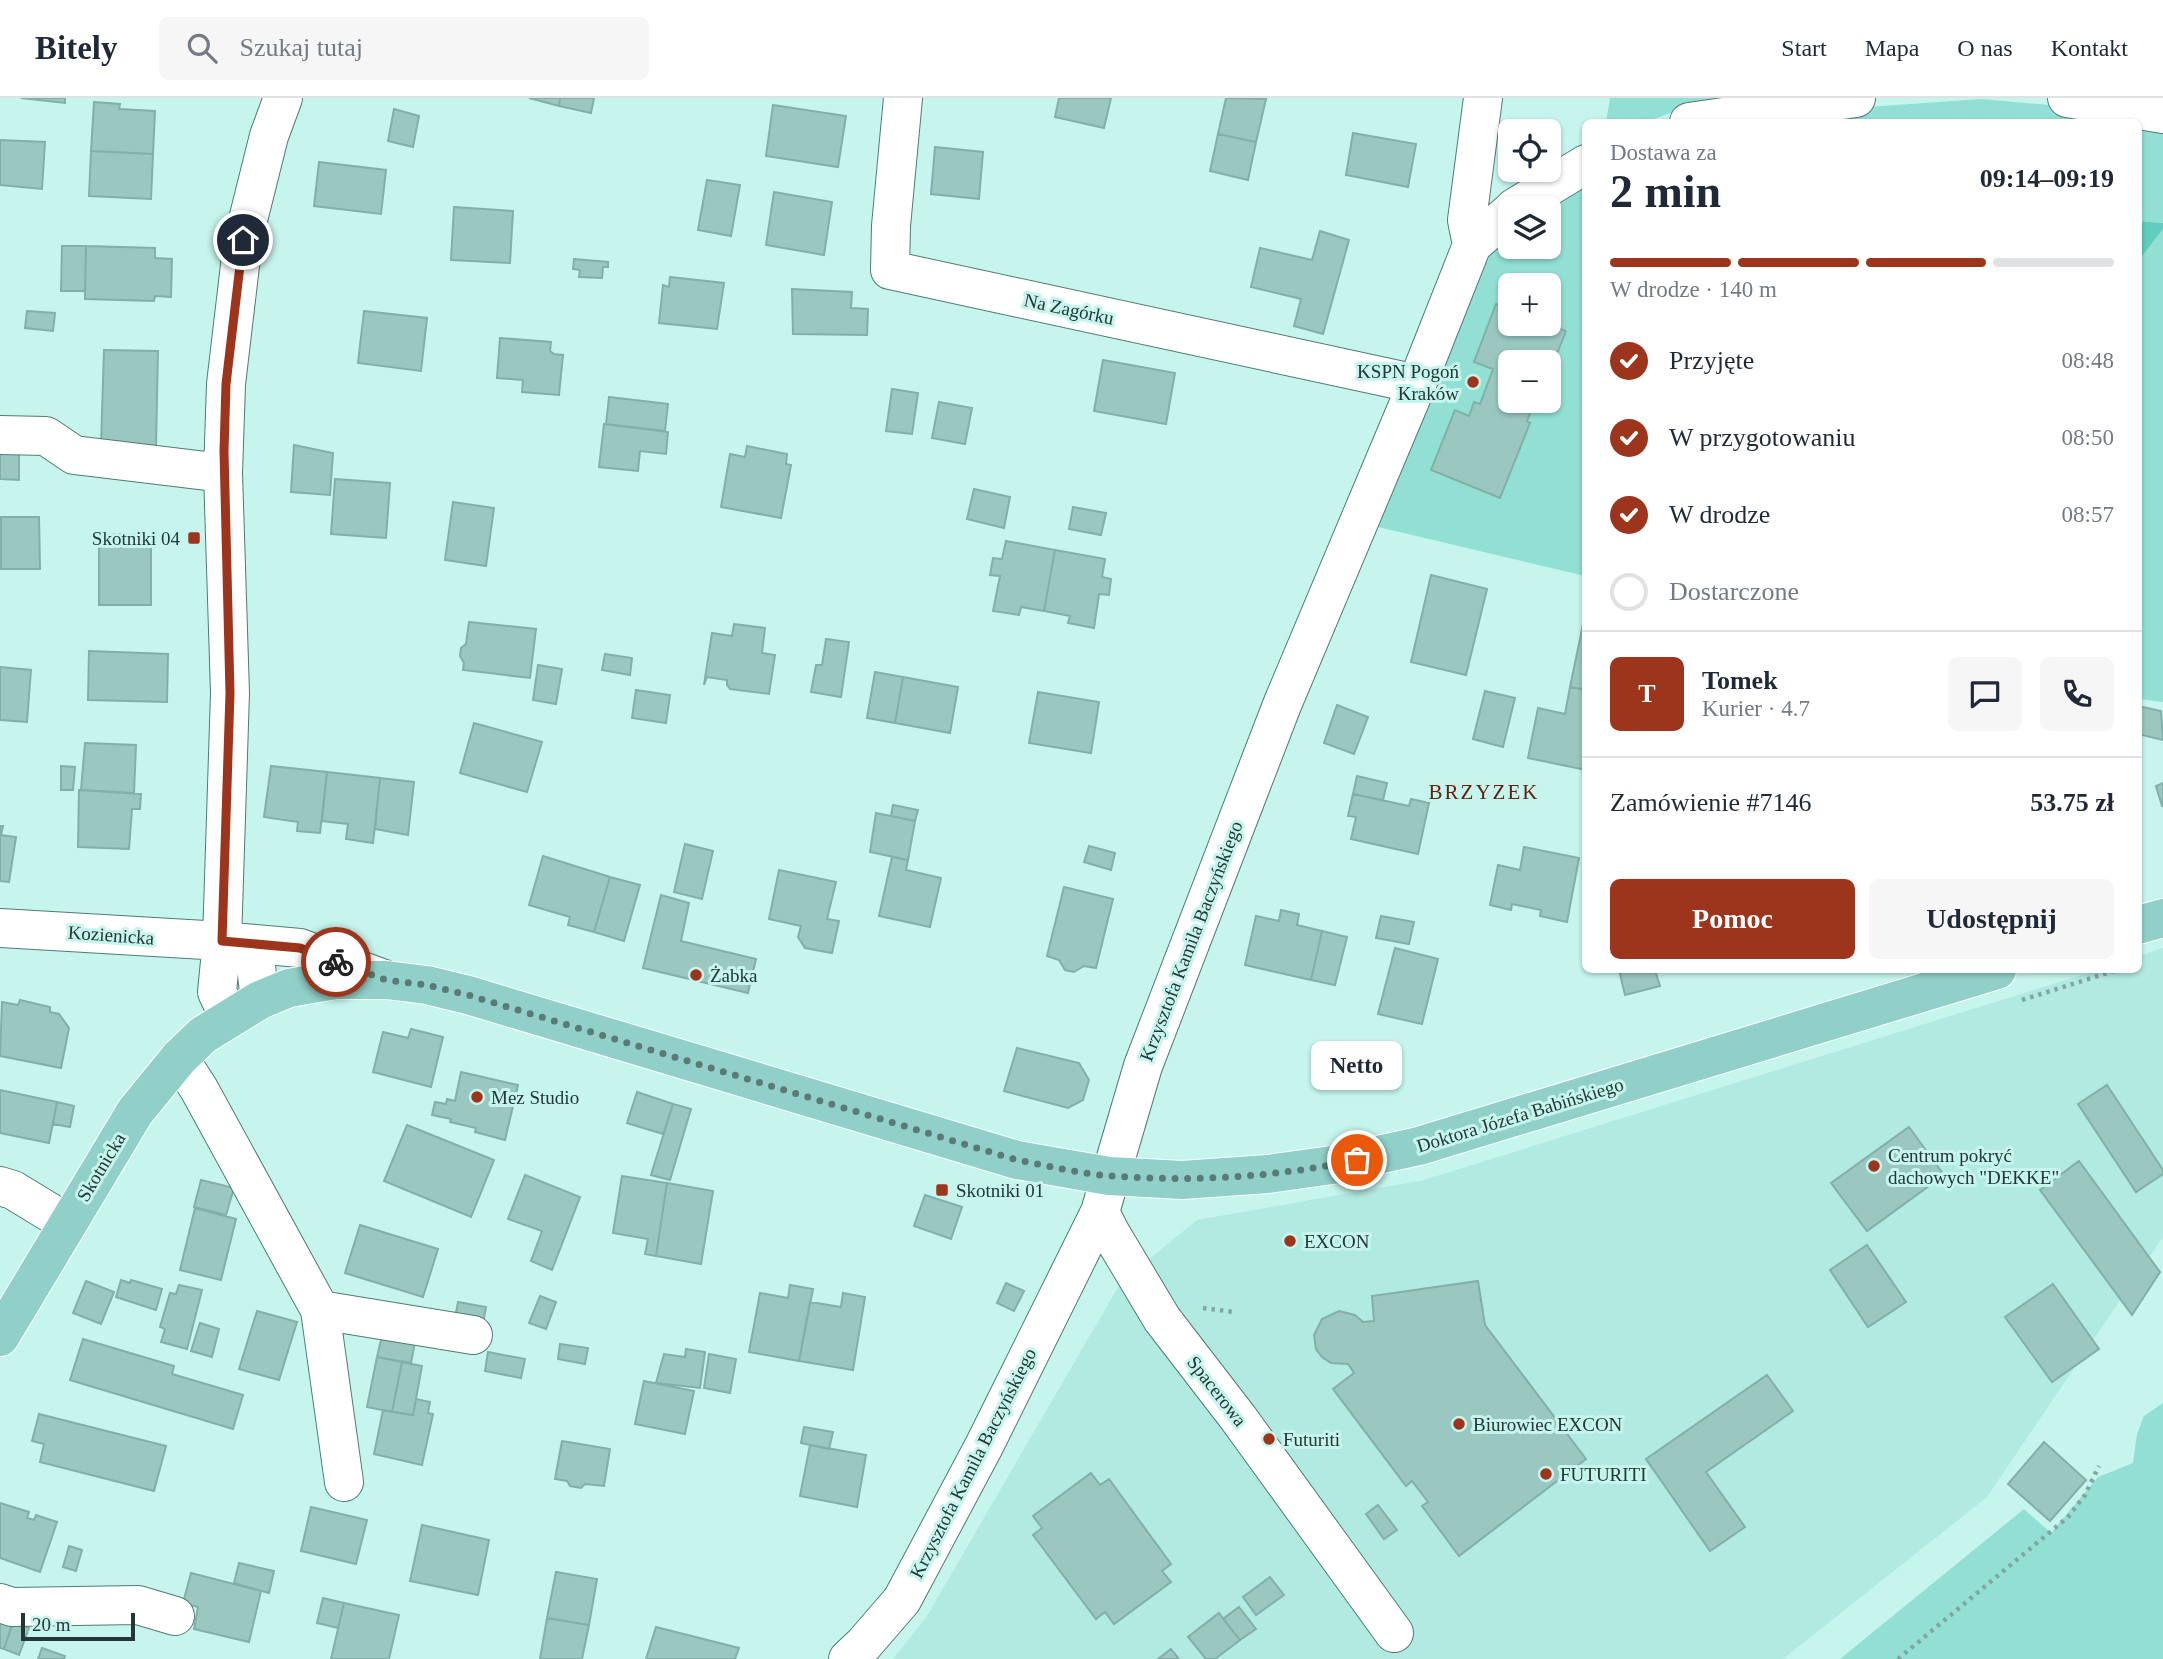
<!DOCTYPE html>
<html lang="pl">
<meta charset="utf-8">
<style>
:root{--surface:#fff;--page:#f6f6f7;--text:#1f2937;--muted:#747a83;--line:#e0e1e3;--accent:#9d341c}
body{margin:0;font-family:Georgia,serif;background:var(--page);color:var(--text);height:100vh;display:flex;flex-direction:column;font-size:26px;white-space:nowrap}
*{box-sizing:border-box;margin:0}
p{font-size:23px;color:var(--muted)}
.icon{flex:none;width:38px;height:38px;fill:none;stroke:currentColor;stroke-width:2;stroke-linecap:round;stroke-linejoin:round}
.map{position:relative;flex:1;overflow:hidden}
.drawer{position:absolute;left:1582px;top:21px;width:560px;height:854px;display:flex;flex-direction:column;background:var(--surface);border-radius:10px;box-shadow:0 2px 5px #0004}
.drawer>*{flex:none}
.controls{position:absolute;left:1498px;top:21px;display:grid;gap:14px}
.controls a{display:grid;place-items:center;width:63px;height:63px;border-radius:10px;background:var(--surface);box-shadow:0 2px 5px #0004;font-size:35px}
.scale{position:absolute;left:21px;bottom:18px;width:114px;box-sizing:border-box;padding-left:7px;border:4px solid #243734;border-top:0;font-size:19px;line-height:24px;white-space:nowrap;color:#243734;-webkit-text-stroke:5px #c5f5ed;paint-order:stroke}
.pin{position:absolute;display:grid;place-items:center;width:60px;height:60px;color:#fff;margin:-30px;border:4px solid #fff;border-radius:50%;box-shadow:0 2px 7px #0007}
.courier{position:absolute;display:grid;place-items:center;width:70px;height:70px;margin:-35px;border:5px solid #9d341c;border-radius:50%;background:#fff;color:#222;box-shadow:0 2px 9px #0007}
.bubble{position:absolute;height:49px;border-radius:10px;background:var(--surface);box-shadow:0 2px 5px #0004;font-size:23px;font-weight:700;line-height:49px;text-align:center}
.headline em{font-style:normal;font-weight:700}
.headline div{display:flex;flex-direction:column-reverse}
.headline{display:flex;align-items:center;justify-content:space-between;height:119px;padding:0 28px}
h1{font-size:46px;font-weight:700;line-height:52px}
.bar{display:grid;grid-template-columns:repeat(4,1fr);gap:10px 7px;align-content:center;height:84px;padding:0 28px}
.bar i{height:9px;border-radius:5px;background:var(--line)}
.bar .on{background:var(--accent)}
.bar p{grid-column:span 4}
.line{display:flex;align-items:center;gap:18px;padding:0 28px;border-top:2px solid var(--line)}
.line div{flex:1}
.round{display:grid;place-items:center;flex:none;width:74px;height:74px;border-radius:10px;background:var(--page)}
ol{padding:0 28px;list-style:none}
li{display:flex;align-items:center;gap:21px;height:77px}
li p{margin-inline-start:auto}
li .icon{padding:7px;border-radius:50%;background:var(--accent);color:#fff;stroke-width:4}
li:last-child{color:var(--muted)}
li i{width:38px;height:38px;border:4px solid var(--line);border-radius:50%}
.button{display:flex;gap:14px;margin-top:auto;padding:14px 28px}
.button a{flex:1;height:80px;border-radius:10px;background:var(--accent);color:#fff;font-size:28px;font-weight:700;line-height:80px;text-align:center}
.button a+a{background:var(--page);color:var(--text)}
header{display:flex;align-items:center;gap:42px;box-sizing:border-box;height:98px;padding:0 35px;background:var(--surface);border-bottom:2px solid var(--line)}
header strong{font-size:33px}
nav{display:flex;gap:38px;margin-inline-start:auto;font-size:24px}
.search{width:490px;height:63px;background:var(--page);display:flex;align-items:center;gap:18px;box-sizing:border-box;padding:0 24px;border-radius:10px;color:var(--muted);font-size:26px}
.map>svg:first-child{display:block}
.built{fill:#b1eae1}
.green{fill:#92e0d4;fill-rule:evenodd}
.forest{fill:#60cdbf}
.building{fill:#9ac8c1;stroke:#82afa8;stroke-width:2}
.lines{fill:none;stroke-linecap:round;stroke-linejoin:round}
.minor-casing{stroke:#4f7b75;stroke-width:40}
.major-casing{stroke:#fff;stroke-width:40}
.path{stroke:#82a6a0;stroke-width:4.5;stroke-dasharray:3.5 5;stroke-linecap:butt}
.minor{stroke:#fff;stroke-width:38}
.major{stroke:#90d0c8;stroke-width:38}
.done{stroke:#5c7a75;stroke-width:7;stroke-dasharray:0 12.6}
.route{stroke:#9d341c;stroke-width:9}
.poi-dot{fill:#9d341c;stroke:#c5f5ed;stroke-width:2.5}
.labels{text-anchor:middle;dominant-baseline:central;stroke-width:6;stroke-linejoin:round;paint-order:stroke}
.street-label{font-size:19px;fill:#243734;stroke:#c5f5ed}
.poi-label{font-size:19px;fill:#243734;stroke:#c5f5ed;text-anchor:start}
.neighbourhood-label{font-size:21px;letter-spacing:2px;fill:#642112;stroke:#c5f5ed}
</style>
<header>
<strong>Bitely</strong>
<div class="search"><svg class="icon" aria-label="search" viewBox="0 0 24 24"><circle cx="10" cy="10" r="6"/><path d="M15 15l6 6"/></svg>Szukaj tutaj</div>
<nav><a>Start</a><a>Mapa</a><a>O nas</a><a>Kontakt</a></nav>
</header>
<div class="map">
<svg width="2163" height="1561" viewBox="0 0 2163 1561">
<rect width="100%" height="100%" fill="#c5f5ed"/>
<path class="built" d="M2163,850V1139L1987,1399L1783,1561H893L927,1518L1121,1184L1197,1122L1424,1082L2098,872H2138L2139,858Z"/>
<path class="green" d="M1610,0H1746L1686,9L1646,24H1606Z
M1981,1L2094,11L2136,24H1769L1839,11Z
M2138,25L2163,33V125L2139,123Z
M1585,85V478L1374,428L1495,143L1510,133V149H1549V110ZM1510,187H1549V226H1510ZM1510,264H1549V303H1510Z
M2163,131V604L2139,601L2138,162Z
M2163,1305V1561H1840L2024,1411L2051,1435L2098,1379L2133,1365L2137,1336L2144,1318Z"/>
<path class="forest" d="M2139,123L2163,125V131L2139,162Z"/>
<path class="building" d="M21,0H65V5Z
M529,0H560L559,8Z
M560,0H594L591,15L559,8Z
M1059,0H1111L1104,30L1055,19Z
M1226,0L1266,1L1256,44L1218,36Z
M94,4L120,6L119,11L155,13L153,56L91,53Z
M773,7L846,18L838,69L766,58Z
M394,11L419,18L413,49L388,43Z
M1353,35L1416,46L1408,89L1346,77Z
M1218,36L1256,44L1248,82L1210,73Z
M0,42L45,44L42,91L0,87Z
M935,49L983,54L979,101L931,96Z
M91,53L153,56L151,101L89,98Z
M319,64L386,72L381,116L314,108Z
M707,82L740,87L731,138L698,132Z
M774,94L832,104L824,157L766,147Z
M454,109L513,113L510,165L451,162Z
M1320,133L1349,142L1323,236L1294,228L1301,201L1251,189L1260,150L1312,162Z
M62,148H86L85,193H61Z
M86,148L155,150V160L172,161L171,199L155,198L154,203L85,201Z
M574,161L608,164V169H603L602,180L579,179L580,172L573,171Z
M670,179L724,185L717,231L659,225L663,187L669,189Z
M792,191L852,194L851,210L868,211L867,237L793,236Z
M1496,206L1510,211V226H1547L1566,233L1549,276V264H1510V303H1535L1527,323L1530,325L1500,400L1431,372L1455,312L1469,318L1474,304L1480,306L1493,271L1474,264Z
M27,213L55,215L53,233L25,230Z
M364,213L427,220L421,273L358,265Z
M500,240L551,244L550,253L554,256L563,257L559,297L522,294L523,282L497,280Z
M104,252L158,253L156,348L101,347Z
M1103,262L1175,275L1166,326L1094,313Z
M892,291L918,295L912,336L886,333Z
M609,299L668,306L665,333L606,326Z
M939,304L972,310L965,346L932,340Z
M604,326L668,334L666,356L640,353L638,373L599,369Z
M294,347L333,355L330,397L291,394Z
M747,348L787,356L786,366L791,367L781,420L721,409L730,356L745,359Z
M0,355H19V382L0,381Z
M335,381L390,385L386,440L331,436Z
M974,391L1010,399L1004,430L967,421Z
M453,404L494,410L486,468L445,462Z
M1073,409L1106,415L1101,437L1069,431Z
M1,419H39L40,471H1Z
M99,436H151V507H99Z
M1006,443L1055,452L1044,513L1021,509L1019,517L993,513L1000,478L990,477L993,460L1002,461Z
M1055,452L1105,461L1102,479L1111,481L1109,497L1099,496L1094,530L1068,525L1070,518L1044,513Z
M1431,477L1487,491L1466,577L1411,564Z
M1586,512V592L1570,589Z
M469,524L536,531L530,580L463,572L464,565L460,558L461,550L466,546Z
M734,526L765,530L762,555L775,557L769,596L730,591L727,587V582L707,579L704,587L712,535L732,538Z
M826,541L849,544L841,599L811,594L816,567H822Z
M89,553L168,556L167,604L88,602Z
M605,556L632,560L630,577L602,572Z
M538,567L562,571L556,606L533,602Z
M0,569L31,572L27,624L0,622Z
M875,574L903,579L895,625L867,620Z
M903,579L958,589L950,635L895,625Z
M1570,589L1586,592V672L1528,660L1538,610L1565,616Z
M636,592L670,597L666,625L632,620Z
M1485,593L1515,600L1503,649L1473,641Z
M1038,594L1099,604L1091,655L1029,645Z
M1337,607L1368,619L1354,656L1324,645Z
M2138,608L2161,613L2163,642L2138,636Z
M474,625L542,644L527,694L460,675Z
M85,645L136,647L134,695L81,692Z
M61,668L75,669L73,692H61Z
M271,668L327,674L320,735L297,733L298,724L264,719Z
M327,674L380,680L373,745L346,741L348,726L322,723Z
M1357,678L1387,685L1383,702L1353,696Z
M380,680L414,684L408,737L375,731Z
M2163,685V708H2162L2156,688Z
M79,692L141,696L140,711H132L129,751L78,749Z
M1353,696L1409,708L1411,701L1429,705L1418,756L1351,741L1356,719L1348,718Z
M893,707L918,712L915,723L891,718Z
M876,715L915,723L908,762L870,754Z
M0,728H3L1,737L16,739L9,784L0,783Z
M685,746L713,753L702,801L674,794Z
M1089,748L1115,755L1111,772L1084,764Z
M1524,749L1579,760L1567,824L1540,818L1541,812L1512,806L1511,812L1490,807L1498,767L1520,772Z
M543,758L610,779L594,834L568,827L570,819L529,807Z
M892,759L908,762L906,772L941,780L930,829L879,818Z
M779,772L836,784L827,821L839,823L832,855L805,850L798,839L801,828L769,821Z
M610,779L640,787L624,843L594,834Z
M1064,789L1113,801L1096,870L1084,868L1074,874L1065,872L1059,862L1047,858Z
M661,797L689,805L681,843L756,861L748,895L643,870Z
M1281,812L1299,816L1297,827L1322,833L1311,882L1245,867L1256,818L1279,823Z
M1381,818L1414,824L1409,846L1376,840Z
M1322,833L1347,839L1335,887L1311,882Z
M1395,850L1438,861L1422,926L1378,916Z
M1619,872H1655L1660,888L1625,897Z
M20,902L50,909V914L59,916L69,930L61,970L0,958L2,904L18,907Z
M411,931L443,939L431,989L373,974L383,934L408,940Z
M1017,950L1079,965L1089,982L1083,1002L1068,1010L1004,993Z
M461,974L518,987L505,1042L475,1034L476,1030L450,1024L451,1021L432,1017L435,1004L446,1006L447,1001L455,1003Z
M2107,987L2163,1072V1076L2136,1094L2078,1006Z
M0,992L57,1004L49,1045L0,1035Z
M637,994L673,1006L663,1036L627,1025Z
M57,1004L74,1008L70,1029L53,1026Z
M673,1006L691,1011L670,1082L651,1077Z
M407,1027L494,1062L471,1119L384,1083Z
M1909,1029L1944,1077L1867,1133L1831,1085Z
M2079,1063L2160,1174L2132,1217L2040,1092Z
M525,1077L580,1099L552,1172L531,1163L542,1133L508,1121Z
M622,1078L667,1085L656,1158L645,1156L648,1141L613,1135Z
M201,1082L234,1090L226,1117L194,1109Z
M667,1085L713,1093L701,1166L656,1158Z
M925,1097L962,1109L951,1141L914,1128Z
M195,1110L236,1121L221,1182L180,1172Z
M360,1127L438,1151L423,1199L345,1175Z
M1867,1147L1906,1204L1868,1229L1830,1172Z
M121,1182L130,1185L131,1182L162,1191L156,1212L116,1199Z
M86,1183L114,1194L101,1226L73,1215Z
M1478,1183L1485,1227L1586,1361L1459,1458L1422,1408L1428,1404L1412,1383L1406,1388L1333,1291L1354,1275L1348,1266L1331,1265L1322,1259L1316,1251L1314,1237L1322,1221L1339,1213L1355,1217L1363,1224L1374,1223L1372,1198Z
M1006,1185L1024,1193L1014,1213L997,1205Z
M2053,1186L2099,1251L2052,1284L2005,1219Z
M179,1187L202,1192L187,1251L161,1244L165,1231L160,1229L170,1195L176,1196Z
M790,1187L813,1191L799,1263L749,1254L760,1195L788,1200Z
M843,1195L865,1199L853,1272L799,1263L810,1204L841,1209Z
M540,1198L556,1204L546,1231L529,1225Z
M458,1204L486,1209L483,1225L455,1220Z
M257,1213L297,1224L279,1282L239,1271Z
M200,1225L219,1231L212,1259L191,1253Z
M382,1238L415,1244L411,1265L377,1259Z
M83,1241L174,1268L172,1276L243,1297L233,1331L70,1282Z
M560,1246L588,1250L585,1266L558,1261Z
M686,1251L705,1254L700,1290L656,1285L664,1256L685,1259Z
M488,1254L525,1261L521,1280L485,1273Z
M709,1256L736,1261L730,1295L704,1290Z
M377,1259L402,1264L392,1314L367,1309Z
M402,1264L422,1268L413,1317L392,1314Z
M1767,1277L1793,1313L1706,1374L1745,1429L1710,1453L1646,1361Z
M644,1283L694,1293L685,1336L635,1326Z
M416,1301L430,1304L428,1315L433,1316L422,1367L374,1356L383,1312L413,1317Z
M39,1316L166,1348L154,1393L40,1364L44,1346L32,1343Z
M804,1329L833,1334L829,1351L801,1345Z
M562,1343L610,1351L604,1388L585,1386L581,1390L570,1388L567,1383L555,1381Z
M2044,1344L2086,1382L2050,1423L2008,1386Z
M810,1347L866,1357L857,1409L800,1398Z
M1091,1375L1100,1387L1109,1381L1171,1466L1162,1473L1171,1484L1114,1526L1105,1514L1096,1521L1033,1437L1042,1430L1033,1418Z
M0,1405L29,1414L27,1420L34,1422L36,1417L57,1424L40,1474L0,1460Z
M1378,1407L1397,1432L1384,1441L1366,1416Z
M311,1409L367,1422L356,1466L301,1453Z
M422,1427L489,1442L478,1497L410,1483Z
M69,1448L82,1452L76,1473L63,1469Z
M239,1465L274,1473L269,1495L234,1485Z
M556,1474L597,1481L589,1527L547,1520Z
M191,1475L261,1493L249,1544L194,1531L198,1509L183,1505Z
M1270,1479L1284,1497L1256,1517L1243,1499Z
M323,1500L344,1505L338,1530L317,1525Z
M344,1505L399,1517L389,1561H331Z
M1239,1509L1256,1531L1240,1542L1223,1521Z
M1219,1515L1240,1542L1215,1561H1206L1188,1539Z
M0,1519L13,1524L4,1551L0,1550Z
M547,1520L589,1527L582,1561H540Z
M13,1524L29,1530L19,1557L4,1551Z
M656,1529L739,1550L735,1561H646Z
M42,1550L65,1558L64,1561H38Z
M1171,1551L1179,1561H1158Z"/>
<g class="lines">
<g class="minor-casing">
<path id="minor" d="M903,0L891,128L890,172L1417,286
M2067,0L2163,16
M1689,24L1856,0
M1514,110L1586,66
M1472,147L1467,122L1483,0
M0,337L46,338L74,357L223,375
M0,830L222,843L300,850L384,881
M245,845L255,860L260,902
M229,919L217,894L222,843L230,595L223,375L226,286L243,142L269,38L283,0
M179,960L199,991L320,1212L344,1384
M0,1088L13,1092L67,1125
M1100,1114L1110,1134L1162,1221L1239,1321L1394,1535
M320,1212L473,1237
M0,1505L12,1509L138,1507L175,1518
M848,1561L864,1546L902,1502L984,1348L1100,1114L1143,968L1282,607L1417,286L1472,147L1510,114"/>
</g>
<g class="major-casing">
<path id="major" d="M2138,827L2163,820
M0,1239L135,1014L179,960L203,937L260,902L289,890L335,882H386L427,887L468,897L1017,1062L1109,1078L1182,1082L1268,1076L1332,1067L1419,1048L1997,872"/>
</g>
<path class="path" d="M2022,902L2117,872
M1203,1210L1234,1214
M1898,1561L2068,1419L2085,1397L2099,1368"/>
<use href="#minor" class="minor"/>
<use href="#major" class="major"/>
</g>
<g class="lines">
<path class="done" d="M336,864L386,882L427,887L468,897L1017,1062C1049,1068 1081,1076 1112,1078C1194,1084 1277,1079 1357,1062"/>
<path class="route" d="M243,142L226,286L224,353L230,595L222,843L300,850L336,864"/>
</g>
<g class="poi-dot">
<circle cx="1473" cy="284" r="7"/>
<rect x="187" y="433" width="14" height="14" rx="3.5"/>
<circle cx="696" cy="877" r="7"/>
<circle cx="477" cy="999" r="7"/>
<circle cx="1874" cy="1068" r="7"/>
<rect x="935" y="1085" width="14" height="14" rx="3.5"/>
<circle cx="1290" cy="1143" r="7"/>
<circle cx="1459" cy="1326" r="7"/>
<circle cx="1269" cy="1341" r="7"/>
<circle cx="1546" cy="1376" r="7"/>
</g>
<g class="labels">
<g class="street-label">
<text transform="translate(1069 211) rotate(12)">Na Zagórku</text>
<text transform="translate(111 837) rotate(4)">Kozienicka</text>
<text transform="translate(1191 843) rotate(-69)">Krzysztofa Kamila Baczyńskiego</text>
<text transform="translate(1520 1017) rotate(-17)">Doktora Józefa Babińskiego</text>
<text transform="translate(101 1069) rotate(-59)">Skotnicka</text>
<text transform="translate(1217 1293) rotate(52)">Spacerowa</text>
<text transform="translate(973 1365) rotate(-63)">Krzysztofa Kamila Baczyńskiego</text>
</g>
<g class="poi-label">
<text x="1459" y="273" text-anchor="end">KSPN Pogoń<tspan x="1459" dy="22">Kraków</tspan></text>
<text x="180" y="440" text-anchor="end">Skotniki 04</text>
<text x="710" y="877">Żabka</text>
<text x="491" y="999">Mez Studio</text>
<text x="1888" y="1057">Centrum pokryć<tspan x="1888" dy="22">dachowych "DEKKE"</tspan></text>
<text x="956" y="1092">Skotniki 01</text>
<text x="1304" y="1143">EXCON</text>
<text x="1473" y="1326">Biurowiec EXCON</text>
<text x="1283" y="1341">Futuriti</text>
<text x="1560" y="1376">FUTURITI</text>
</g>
<g class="neighbourhood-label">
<text x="1484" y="694">BRZYZEK</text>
</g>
</g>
</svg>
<div class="controls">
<a><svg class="icon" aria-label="locate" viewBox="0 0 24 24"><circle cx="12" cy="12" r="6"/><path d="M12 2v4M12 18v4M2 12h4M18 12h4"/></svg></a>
<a><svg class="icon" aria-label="layers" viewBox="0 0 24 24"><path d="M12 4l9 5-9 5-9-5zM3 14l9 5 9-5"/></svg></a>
<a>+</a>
<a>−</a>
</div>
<div class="scale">20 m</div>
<div class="pin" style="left:1357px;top:1062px;background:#ea580c"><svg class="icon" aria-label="bag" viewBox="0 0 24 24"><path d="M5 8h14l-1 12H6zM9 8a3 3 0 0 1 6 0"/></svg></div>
<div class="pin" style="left:243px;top:142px;background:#1f2937"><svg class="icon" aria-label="home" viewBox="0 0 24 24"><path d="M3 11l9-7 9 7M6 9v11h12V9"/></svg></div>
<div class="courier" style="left:336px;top:864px"><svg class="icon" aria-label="bike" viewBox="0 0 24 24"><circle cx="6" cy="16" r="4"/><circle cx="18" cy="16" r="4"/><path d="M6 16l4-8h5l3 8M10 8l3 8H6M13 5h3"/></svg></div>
<div class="bubble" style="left:1311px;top:943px;width:91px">Netto</div>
<section class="drawer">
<div class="headline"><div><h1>2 min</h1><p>Dostawa za</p></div><em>09:14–09:19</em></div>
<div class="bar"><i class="on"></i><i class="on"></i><i class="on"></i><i></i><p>W drodze · 140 m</p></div>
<ol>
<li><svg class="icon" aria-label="check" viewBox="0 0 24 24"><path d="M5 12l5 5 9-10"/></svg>Przyjęte<p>08:48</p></li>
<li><svg class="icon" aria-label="check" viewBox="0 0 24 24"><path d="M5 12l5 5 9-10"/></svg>W przygotowaniu<p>08:50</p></li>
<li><svg class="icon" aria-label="check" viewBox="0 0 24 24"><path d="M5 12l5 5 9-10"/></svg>W drodze<p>08:57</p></li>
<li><i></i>Dostarczone</li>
</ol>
<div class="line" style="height:126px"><b class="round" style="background:var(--accent);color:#fff">T</b><div><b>Tomek</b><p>Kurier · 4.7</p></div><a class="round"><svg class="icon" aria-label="chat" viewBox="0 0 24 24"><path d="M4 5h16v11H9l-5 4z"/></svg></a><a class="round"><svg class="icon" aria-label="phone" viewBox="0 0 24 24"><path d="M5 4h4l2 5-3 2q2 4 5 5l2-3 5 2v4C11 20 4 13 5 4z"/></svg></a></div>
<div class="line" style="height:91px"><div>Zamówienie #7146</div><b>53.75 zł</b></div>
<div class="button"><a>Pomoc</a><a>Udostępnij</a></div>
</section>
</div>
